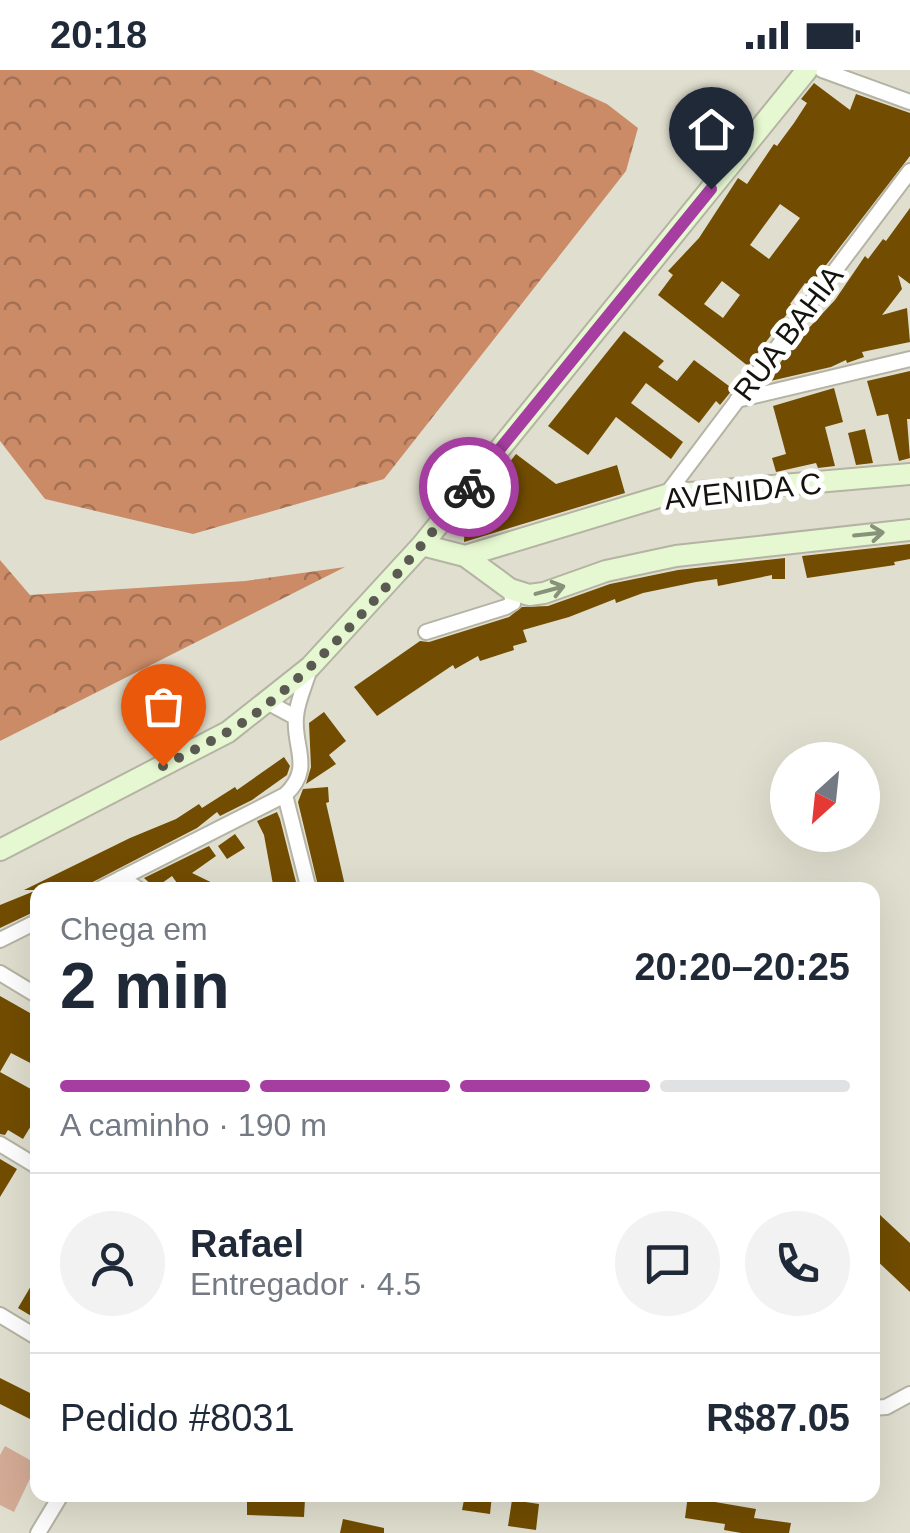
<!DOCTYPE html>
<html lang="pt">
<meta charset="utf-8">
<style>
:root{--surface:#fff;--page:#f2f2f3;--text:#1f2937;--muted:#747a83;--line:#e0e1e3;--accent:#a63ea1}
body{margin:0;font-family:Helvetica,sans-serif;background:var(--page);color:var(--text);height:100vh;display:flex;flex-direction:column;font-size:38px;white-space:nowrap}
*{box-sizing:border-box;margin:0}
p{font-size:32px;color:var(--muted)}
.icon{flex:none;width:55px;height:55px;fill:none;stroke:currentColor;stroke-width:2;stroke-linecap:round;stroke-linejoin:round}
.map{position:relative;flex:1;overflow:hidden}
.panel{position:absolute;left:30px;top:812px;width:850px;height:620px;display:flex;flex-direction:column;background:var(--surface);border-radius:20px;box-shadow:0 10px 40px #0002}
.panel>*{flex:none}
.needle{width:65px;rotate:207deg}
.fabs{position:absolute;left:770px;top:672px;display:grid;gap:20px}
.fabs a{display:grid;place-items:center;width:110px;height:110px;border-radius:50%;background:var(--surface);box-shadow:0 10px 40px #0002;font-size:50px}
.pin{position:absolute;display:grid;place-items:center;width:85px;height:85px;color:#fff;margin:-102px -42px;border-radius:50% 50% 50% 0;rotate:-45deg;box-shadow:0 0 10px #0007}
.pin .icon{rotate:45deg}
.courier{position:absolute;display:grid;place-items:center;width:100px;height:100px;margin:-50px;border:8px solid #a63ea1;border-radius:50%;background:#fff;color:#222;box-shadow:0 2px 12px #0007}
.summary em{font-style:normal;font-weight:700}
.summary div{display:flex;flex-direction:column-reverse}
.summary{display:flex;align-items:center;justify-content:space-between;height:170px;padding:0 30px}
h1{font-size:65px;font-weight:700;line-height:75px}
.bar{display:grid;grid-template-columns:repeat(4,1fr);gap:15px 10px;align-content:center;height:120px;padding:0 30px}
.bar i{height:12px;border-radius:8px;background:var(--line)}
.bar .on{background:var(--accent)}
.bar p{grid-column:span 4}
.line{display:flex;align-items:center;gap:25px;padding:0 30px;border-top:2px solid var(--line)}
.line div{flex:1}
.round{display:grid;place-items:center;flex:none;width:105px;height:105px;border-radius:52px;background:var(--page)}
.status{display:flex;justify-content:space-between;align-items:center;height:70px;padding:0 50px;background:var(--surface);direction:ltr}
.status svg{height:28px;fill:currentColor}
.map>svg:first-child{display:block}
.forest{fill:url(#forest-crowns)}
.garden{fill:#d4ab95}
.building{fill:#724d01;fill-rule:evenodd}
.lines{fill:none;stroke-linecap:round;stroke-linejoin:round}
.minor-casing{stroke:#b5b3a4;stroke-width:18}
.secondary-casing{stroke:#b5b3a4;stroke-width:24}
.minor{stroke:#fff;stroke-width:14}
.secondary{stroke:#e6f8d1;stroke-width:20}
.oneway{stroke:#889179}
.done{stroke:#5b5a52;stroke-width:10;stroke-dasharray:0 18}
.route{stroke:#a63ea1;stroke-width:12}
.labels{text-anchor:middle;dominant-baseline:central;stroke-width:10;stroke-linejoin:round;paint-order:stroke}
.street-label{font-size:30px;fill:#14130e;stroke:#fff}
</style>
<div class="status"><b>20:18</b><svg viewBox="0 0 49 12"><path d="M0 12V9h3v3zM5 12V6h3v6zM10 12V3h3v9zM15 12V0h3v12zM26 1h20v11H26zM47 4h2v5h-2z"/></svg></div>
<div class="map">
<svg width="910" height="1463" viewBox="0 0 910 1463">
<defs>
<pattern id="forest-crowns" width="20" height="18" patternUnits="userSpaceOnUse" patternTransform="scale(2.5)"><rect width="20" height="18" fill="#cc8b67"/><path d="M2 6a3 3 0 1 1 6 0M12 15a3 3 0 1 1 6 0" fill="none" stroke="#a47053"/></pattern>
</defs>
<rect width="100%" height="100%" fill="#e0dfcf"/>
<path class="forest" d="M0,0H532L607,34L638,58L626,101L384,409L193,464L45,429L0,371Z
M0,490L30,525L245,511L345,497L0,671Z"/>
<path class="garden" d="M5,1376L37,1394L14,1442L0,1435V1385Z"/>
<path class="building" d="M814,13L850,40L856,24L910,43V86L810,216L805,213L790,234L793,236L748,296L658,225L673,205L668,201L699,168L738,108L747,114L774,74L777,76L794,53L807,33L801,29ZM780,134L800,148L769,189L750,175ZM722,211L740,225L723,248L704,234Z
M910,138V214L898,205L902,219L882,245L907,238L910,272L862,282L864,287L847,293L846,290L831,297L766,312L794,274L835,230L865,186L868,189L883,169L886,171Z
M624,261L664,291L658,297L677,311L694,290L733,319L720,335L716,331L699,353L646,313L631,333L683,372L671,389L616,347L588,385L548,356Z
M910,301V349H907L910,388L899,391L888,344L877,346L867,311Z
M834,318L843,352L825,357L835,396L818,398L816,393L776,402L772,388L786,384L773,336Z
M865,359L873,393L856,395L848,363Z
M516,384L556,414L617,395L625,423L464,472L465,449Z
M910,474V489L894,492L895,495L807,508L802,486Z
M785,488V509H772V505L718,516L717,509L696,512L643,523L616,533L615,529L569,547L523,560L527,572L513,576L514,580L480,591L478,586L455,599L453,595L377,646L354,617L420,571L429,572L509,547L522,537L548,536L610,514L678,500Z
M324,642L346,671L329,685L336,694L306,714L311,697L309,653Z
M284,687L290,696L287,705L252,730L220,746L217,742L197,758L85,816L75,820H38V840L0,858V835L37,820H24L130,768L176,749L199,734L202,738L235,717L237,720Z
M328,717L329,732L326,733L346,820H319L298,732L303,719Z
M277,742L280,749L298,820H274L264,765L257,751Z
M235,764L245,778L227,789L218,776Z
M209,776L216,786L192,803L227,820H182L172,806L155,818L144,808Z
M0,926L30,943L34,936H38V997L11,983L0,1002L38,1023V1044L23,1069L8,1060L5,1065L0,1064Z
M0,1089L17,1099L0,1127Z
M878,1143L910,1173V1222L872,1186V1148Z
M38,1204V1250L18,1238Z
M0,1308L38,1327V1353L0,1334Z
M465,1425H492L490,1444L462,1440Z
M688,1425L716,1426L715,1432L756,1439L754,1448L791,1453L789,1463H741L724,1460L725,1454L685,1448Z
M247,1427L305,1429L304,1447L247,1445Z
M512,1430L539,1434L536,1460L508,1456Z
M343,1449L384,1458V1463H340Z"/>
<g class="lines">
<g class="minor-casing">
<path id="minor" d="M822,0L910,32
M737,330L910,289
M666,425L910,101
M426,562L506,537L513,533L510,519
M269,633L295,647
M285,725L309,820
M121,808L140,820
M98,820L285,725C314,698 293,678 296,647C297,631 306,613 310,598
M0,870L38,851
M0,903L38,926
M0,1074L38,1097
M0,1245L38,1268
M872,1338L886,1337L910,1324
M38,1463L61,1425"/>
</g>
<g class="secondary-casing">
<path id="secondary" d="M422,475L465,486L510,519L529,525L544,523L606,501L676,486L910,460
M465,486L666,425L910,404
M0,780L228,662L310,597L422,475L807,0"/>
</g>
<use href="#minor" class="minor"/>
<use href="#secondary" class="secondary"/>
</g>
<defs><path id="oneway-shaft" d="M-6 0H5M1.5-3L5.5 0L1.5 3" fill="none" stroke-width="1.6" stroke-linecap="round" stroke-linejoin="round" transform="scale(2.5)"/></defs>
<g class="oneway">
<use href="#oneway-shaft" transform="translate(869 464) rotate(-6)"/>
<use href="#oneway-shaft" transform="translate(550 520) rotate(-15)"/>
</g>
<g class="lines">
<path class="done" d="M163,696C193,680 224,666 251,647C335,584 403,498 469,417"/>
<path class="route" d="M469,417L711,119"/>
</g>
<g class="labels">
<g class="street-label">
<text transform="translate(788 263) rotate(-53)">RUA BAHIA</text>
<text transform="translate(743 421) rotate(-6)">AVENIDA C</text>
</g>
</g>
</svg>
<div class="fabs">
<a><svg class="needle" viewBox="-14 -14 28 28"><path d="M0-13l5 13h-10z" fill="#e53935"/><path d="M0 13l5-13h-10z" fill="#747a83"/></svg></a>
</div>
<div class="pin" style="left:163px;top:696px;background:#ea580c"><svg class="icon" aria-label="bag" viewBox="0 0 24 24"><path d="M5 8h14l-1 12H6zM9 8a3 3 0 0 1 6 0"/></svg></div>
<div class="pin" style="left:711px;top:119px;background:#1f2937"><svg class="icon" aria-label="home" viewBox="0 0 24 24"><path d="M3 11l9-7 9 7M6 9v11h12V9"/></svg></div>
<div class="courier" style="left:469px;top:417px"><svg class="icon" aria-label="bike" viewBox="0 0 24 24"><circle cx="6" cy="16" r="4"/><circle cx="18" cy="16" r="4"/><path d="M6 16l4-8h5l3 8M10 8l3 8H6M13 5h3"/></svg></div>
<section class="panel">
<div class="summary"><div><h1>2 min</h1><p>Chega em</p></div><em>20:20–20:25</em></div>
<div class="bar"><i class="on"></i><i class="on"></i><i class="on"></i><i></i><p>A caminho · 190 m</p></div>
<div class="line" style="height:180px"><a class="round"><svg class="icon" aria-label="person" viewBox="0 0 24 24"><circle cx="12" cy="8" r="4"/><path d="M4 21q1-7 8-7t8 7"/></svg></a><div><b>Rafael</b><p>Entregador · 4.5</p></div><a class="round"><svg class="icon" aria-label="chat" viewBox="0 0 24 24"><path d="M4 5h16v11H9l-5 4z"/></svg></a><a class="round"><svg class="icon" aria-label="phone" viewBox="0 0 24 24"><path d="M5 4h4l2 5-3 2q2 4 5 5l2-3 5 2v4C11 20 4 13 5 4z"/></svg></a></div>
<div class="line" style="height:130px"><div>Pedido #8031</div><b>R$87.05</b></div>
</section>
</div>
